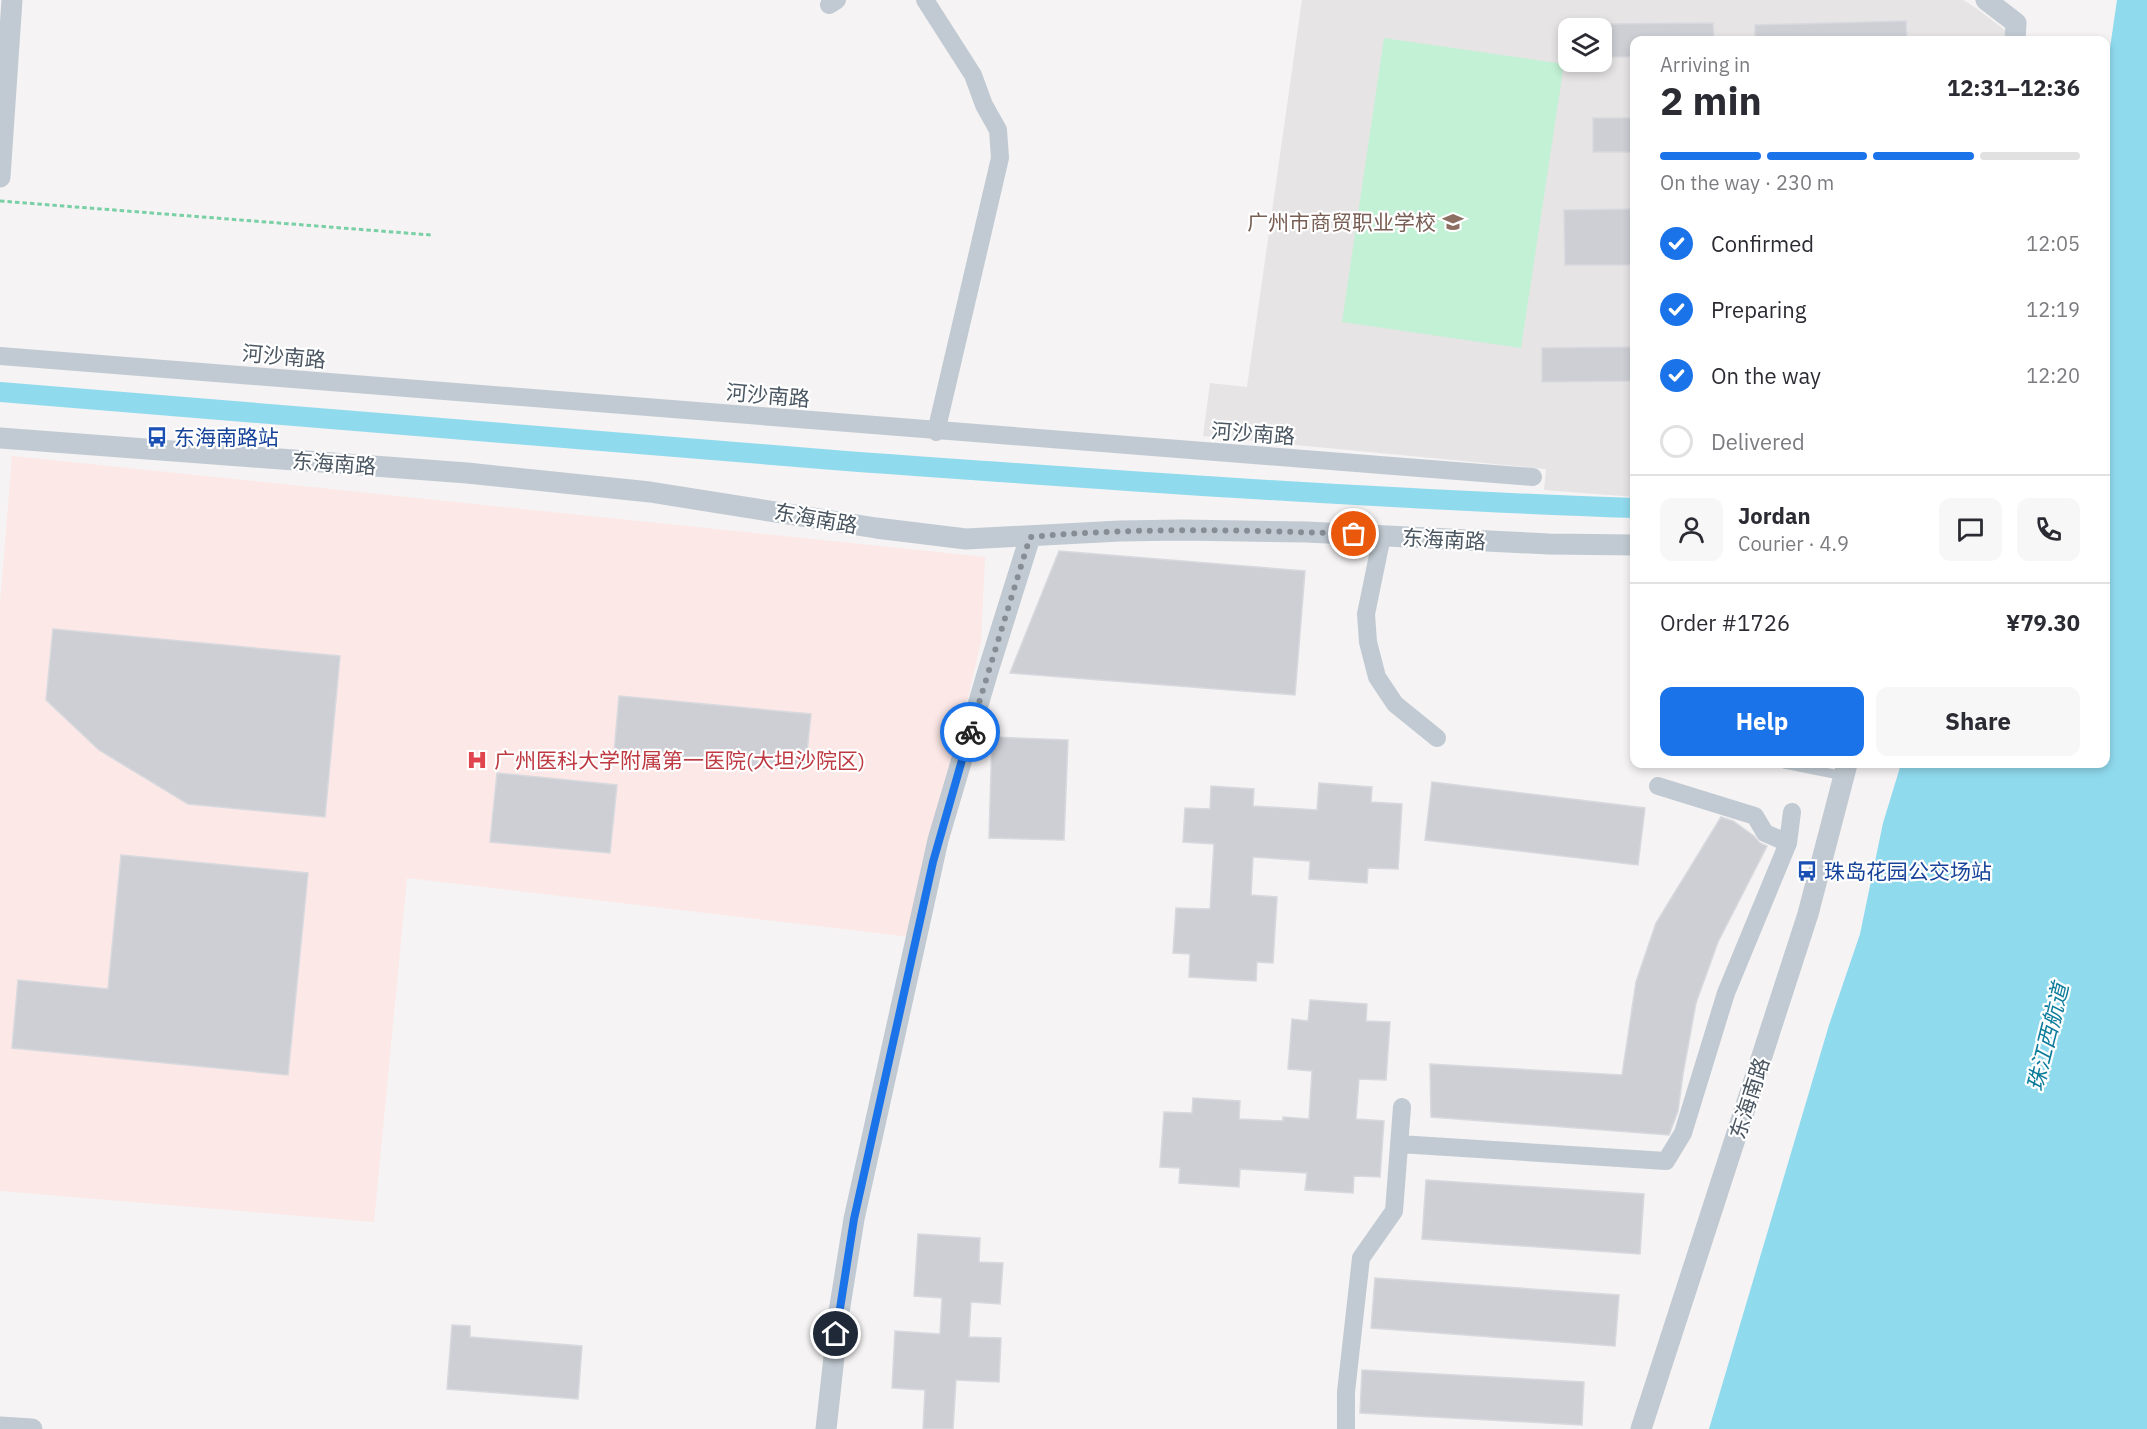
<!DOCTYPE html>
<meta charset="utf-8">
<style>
:root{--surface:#fff;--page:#f7f7f7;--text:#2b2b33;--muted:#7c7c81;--line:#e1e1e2;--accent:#1a73e8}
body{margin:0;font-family:"IBM Plex Sans","Noto Sans SC",sans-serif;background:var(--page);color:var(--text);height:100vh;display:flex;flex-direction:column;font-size:22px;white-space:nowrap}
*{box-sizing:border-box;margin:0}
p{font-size:20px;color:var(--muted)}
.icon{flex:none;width:33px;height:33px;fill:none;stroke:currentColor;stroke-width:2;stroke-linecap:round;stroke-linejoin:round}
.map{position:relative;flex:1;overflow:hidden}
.panel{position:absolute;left:1630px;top:36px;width:480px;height:732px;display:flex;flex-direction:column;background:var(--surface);border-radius:12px;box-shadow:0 3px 9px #0003}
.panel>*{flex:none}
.fabs{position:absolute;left:1558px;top:18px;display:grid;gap:12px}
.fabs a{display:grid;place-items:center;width:54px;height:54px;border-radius:12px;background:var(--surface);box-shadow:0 3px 9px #0003;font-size:30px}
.pin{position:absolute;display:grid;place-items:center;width:51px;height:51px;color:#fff;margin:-26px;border:3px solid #fff;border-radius:50%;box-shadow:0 2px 6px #0007}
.courier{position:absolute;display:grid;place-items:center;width:60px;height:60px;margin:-30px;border:4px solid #1a73e8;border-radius:50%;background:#fff;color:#222;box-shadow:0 2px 8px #0007}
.summary em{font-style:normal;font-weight:700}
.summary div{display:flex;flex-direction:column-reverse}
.summary{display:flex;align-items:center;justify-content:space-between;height:102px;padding:0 30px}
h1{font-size:39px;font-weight:700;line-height:45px}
.bar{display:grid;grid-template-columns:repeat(4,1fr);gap:9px 6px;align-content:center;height:72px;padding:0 30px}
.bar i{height:8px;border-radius:4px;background:var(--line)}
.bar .selected{background:var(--accent)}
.bar p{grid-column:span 4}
.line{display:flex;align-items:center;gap:15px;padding:0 30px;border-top:2px solid var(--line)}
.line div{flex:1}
.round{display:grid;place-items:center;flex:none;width:63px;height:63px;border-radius:12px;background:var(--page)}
ol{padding:0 30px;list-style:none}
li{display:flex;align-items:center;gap:18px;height:66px}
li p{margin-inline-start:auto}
li .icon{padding:6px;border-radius:50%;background:var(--accent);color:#fff;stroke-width:4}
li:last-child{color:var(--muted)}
li i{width:33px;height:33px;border:3px solid var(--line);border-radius:50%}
.cta{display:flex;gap:12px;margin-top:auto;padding:12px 30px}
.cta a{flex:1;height:69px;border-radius:12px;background:var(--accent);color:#fff;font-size:24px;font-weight:700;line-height:69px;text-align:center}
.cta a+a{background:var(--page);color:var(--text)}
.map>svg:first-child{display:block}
.education{fill:#e6e4e5;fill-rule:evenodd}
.medical{fill:#fce8e6}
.green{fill:#c3f1d5}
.water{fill:#90daee}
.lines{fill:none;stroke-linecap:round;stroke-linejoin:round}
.canal{stroke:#90daee;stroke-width:20}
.building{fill:#cdcfd5;stroke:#d7d9de;stroke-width:1.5}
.path{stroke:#7ad0a6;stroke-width:3;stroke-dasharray:4.5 3;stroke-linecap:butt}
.service{stroke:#c1cad2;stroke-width:9}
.minor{stroke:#c1cad2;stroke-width:18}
.tertiary{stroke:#c1cad2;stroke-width:21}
.done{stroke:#868d94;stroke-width:6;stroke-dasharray:0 10.8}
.route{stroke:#1a73e8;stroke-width:8}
.labels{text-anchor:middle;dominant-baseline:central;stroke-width:4.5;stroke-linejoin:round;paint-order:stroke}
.education-label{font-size:21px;fill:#785e54;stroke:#fff;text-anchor:end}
.street-label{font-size:21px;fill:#4a5661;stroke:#fff}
.transit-label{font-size:21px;fill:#164399;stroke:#fff;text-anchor:start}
.health-label{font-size:21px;fill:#be3a42;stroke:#fff;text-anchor:start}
.water-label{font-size:22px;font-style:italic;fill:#0c7c9b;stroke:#fff}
</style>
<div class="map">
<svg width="2147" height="1429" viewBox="0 0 2147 1429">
<rect width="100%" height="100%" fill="#f5f3f3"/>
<path class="education" d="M1302,0H1963L1976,8L2005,30L2006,40H1635V497L1544,490L1546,469L1203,436L1210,383L1247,387ZM1569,28H1602V62H1569Z"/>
<path class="medical" d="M12,456L985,557L981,642L911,937L407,878L374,1222L0,1191V605Z"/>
<path class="green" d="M1384,38L1564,64L1521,348L1342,322Z"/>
<path class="water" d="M2117,0H2147V1429H1709L1829,1025L1860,934L1883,823L1901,764H2106V75Z"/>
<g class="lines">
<path class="canal" d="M0,392C282,417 564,440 846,461C1109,480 1372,499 1635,508"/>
</g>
<path class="building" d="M1906,21L1907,40H1755V25Z
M1713,23L1714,40H1635V57H1602V24Z
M1593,118H1635V152H1593Z
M1635,209V265H1565L1564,210Z
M1635,347V381L1542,382V348Z
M1059,551L1305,571L1295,695L1010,673Z
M53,629L340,656L325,817L188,804L99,750L46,700Z
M619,696L811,714L805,771L614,753Z
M992,737L1068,740L1064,840L989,838Z
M497,773L617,785L610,853L490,842Z
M1432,782L1645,808L1638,865L1425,840Z
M1319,783L1372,787L1371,802L1402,804L1398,869L1368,868L1367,883L1309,879L1310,861L1253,857L1251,895L1277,897L1273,963L1257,962L1256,981L1189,977L1190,954L1173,953L1176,908L1210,909L1214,844L1183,842L1185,808L1210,809L1211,786L1254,789L1253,806L1317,810Z
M1721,817L1733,821L1754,836L1760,843L1767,846L1718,942L1696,1003L1683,1074L1678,1111L1669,1135L1431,1117L1430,1064L1622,1075L1636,982L1656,923Z
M121,855L308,873L288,1075L12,1048L18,980L108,989Z
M1310,1000L1367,1004L1366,1021L1390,1022L1386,1080L1359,1079L1356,1119L1384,1121L1380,1177L1354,1176L1353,1193L1305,1190L1307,1173L1240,1169L1239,1187L1179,1183L1180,1168L1160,1167L1164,1112L1192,1113L1193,1098L1240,1101L1239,1119L1283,1121V1117L1309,1119L1312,1071L1288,1069L1292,1019L1308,1021Z
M1426,1180L1644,1194L1640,1254L1422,1239Z
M918,1234L980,1238L979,1262L1003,1263L1000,1304L971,1302L969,1337L1001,1338L999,1382L956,1380L953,1429H923L925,1390L892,1388L895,1331L940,1334L942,1298L914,1296Z
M1375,1278L1619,1295L1615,1346L1371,1328Z
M452,1325L470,1326V1337L582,1346L578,1399L447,1389Z
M1362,1370L1584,1382L1582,1425L1360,1413Z"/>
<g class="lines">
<path class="path" d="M0,201L431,235"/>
<path class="service" d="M1784,764L1844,776"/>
<path class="minor" d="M925,0L973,75L984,105L998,130L1000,158L936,432
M829,5L837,0
M0,356L1533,477
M1382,536L1366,614L1368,642L1377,677L1395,704L1437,738
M1658,786L1755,816L1765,833L1788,843
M1399,1144L1666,1161L1683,1133L1726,993L1788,843L1792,812
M1346,1429V1392L1361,1258L1394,1211L1402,1107"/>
<path class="tertiary" d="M1986,0L2016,23L2015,40
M0,177L12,0
M0,438L467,473L650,492L876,528L966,539L1120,531L1182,530L1306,532L1549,544L1635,545
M0,1427L32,1429
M826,1429L839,1312L854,1219L938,840L988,671L1030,537
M1641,1429L1808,914L1847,764"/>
</g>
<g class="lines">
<path class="done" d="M970,732L1030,537C1138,527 1247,530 1354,534"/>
<path class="route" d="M836,1334L854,1219L933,862L970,732"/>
</g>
<defs>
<g id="school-bare" transform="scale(1.62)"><path d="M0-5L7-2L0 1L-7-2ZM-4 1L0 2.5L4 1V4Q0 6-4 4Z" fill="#8d6e63" stroke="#fff" stroke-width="2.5" paint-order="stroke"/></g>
<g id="bus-bare" transform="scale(1.62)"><path d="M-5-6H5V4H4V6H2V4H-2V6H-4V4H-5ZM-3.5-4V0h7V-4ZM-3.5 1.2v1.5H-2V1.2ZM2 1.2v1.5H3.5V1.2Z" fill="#1a4fb4" stroke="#fff" stroke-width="2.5" paint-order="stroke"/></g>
<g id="hospital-bare" transform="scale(1.62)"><path d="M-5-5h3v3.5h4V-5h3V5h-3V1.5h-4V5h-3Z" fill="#e0444e" stroke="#fff" stroke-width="2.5" paint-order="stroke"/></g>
</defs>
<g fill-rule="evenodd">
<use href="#school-bare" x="1453" y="222"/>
<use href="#bus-bare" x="157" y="437"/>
<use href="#hospital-bare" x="477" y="760"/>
<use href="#bus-bare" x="1807" y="871"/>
</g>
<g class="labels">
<g class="education-label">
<text x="1436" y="222">广州市商贸职业学校</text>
</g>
<g class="street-label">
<text transform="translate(284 356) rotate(5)">河沙南路</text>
<text transform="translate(768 395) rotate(5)">河沙南路</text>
<text transform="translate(1253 433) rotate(4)">河沙南路</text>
<text transform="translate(334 463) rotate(4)">东海南路</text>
<text transform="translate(816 518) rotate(10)">东海南路</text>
<text transform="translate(1444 539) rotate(3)">东海南路</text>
<text transform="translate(1749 1098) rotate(-72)">东海南路</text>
</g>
<g class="transit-label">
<text x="174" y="437">东海南路站</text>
<text x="1824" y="871">珠岛花园公交场站</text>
</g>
<g class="health-label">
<text x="494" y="760">广州医科大学附属第一医院(大坦沙院区)</text>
</g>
<g class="water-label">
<text transform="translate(2047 1037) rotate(-76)">珠江西航道</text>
</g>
</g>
</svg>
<div class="fabs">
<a><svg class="icon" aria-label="layers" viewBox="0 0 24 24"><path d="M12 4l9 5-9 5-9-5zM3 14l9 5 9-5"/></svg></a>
</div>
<div class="pin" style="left:1354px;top:534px;background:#ea580c"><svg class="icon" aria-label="bag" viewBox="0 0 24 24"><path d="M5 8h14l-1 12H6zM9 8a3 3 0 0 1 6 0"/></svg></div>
<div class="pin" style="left:836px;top:1334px;background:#1f2937"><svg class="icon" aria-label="home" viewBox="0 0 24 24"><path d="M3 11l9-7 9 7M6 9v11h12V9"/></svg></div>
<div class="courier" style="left:970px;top:732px"><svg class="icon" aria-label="bike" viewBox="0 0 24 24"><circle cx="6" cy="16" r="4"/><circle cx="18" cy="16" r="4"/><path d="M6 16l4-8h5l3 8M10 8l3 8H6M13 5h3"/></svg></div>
<section class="panel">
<div class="summary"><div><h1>2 min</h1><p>Arriving in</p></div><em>12:31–12:36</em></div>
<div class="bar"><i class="selected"></i><i class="selected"></i><i class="selected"></i><i></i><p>On the way · 230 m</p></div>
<ol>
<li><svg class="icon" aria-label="check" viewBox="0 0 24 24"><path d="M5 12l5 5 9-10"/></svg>Confirmed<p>12:05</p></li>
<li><svg class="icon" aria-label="check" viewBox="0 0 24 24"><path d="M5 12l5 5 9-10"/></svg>Preparing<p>12:19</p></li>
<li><svg class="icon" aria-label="check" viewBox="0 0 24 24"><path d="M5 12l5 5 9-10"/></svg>On the way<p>12:20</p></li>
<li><i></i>Delivered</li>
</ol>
<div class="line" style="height:108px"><a class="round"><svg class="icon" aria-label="person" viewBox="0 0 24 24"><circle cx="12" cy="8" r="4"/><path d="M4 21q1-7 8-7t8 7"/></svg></a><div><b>Jordan</b><p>Courier · 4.9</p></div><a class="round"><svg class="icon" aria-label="chat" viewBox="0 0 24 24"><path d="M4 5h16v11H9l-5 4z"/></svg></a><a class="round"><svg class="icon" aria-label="phone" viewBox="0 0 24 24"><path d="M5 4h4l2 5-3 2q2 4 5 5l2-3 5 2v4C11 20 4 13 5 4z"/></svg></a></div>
<div class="line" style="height:78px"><div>Order #1726</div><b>¥79.30</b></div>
<div class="cta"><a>Help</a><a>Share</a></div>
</section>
</div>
